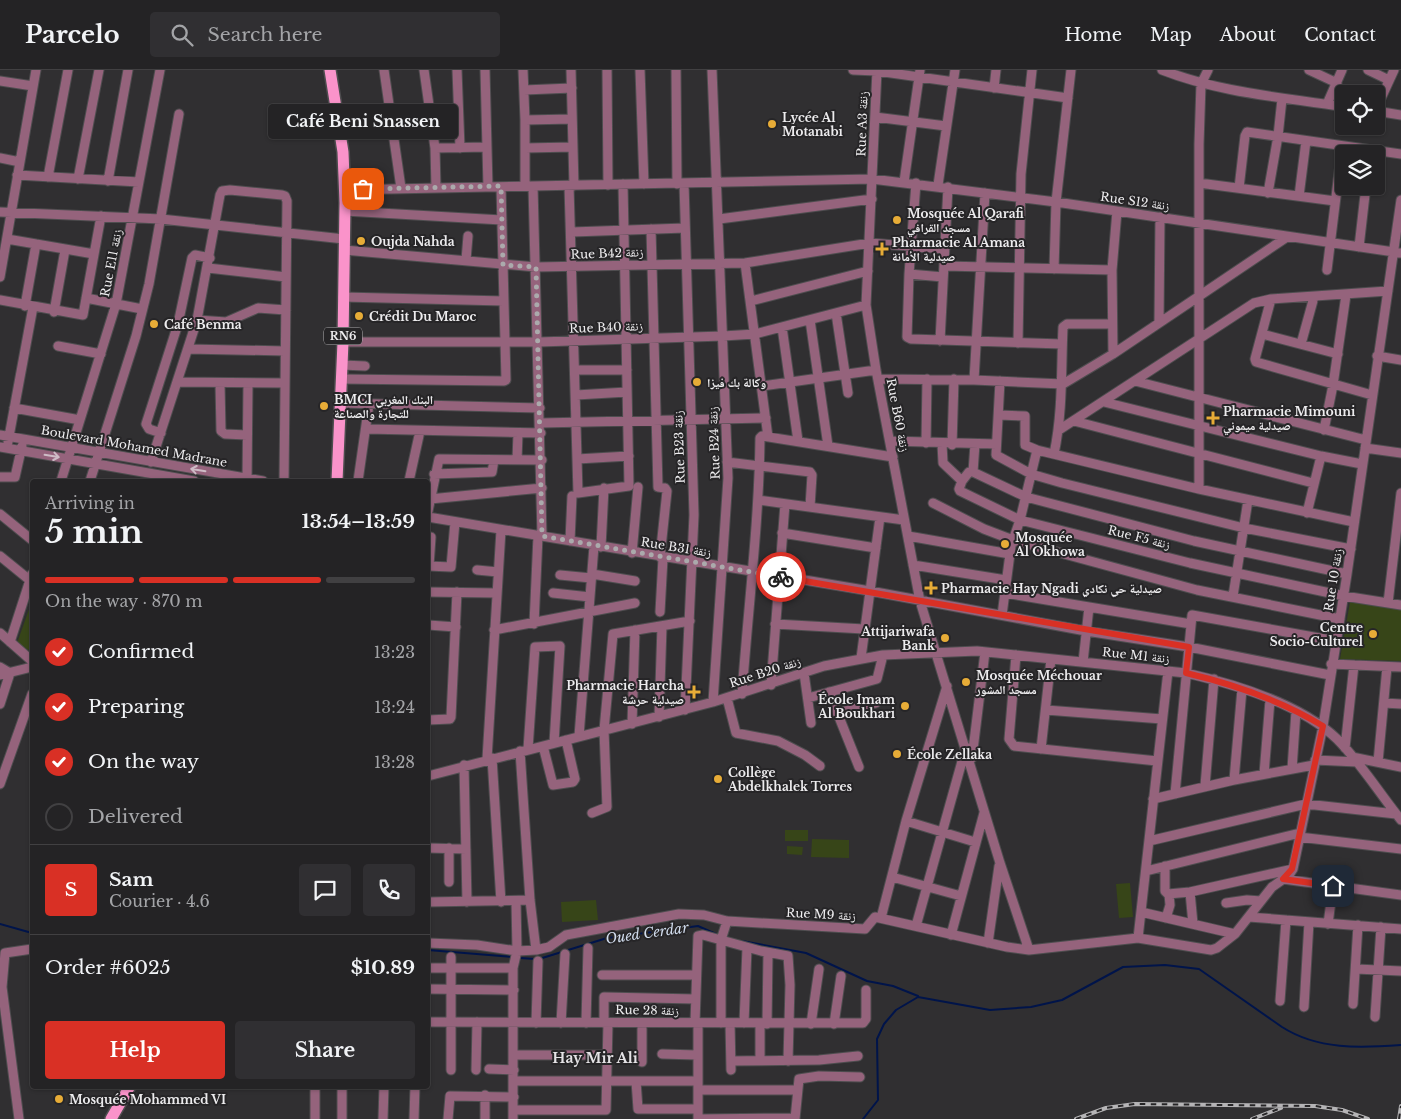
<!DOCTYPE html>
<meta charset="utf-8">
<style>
:root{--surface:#242325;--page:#302f32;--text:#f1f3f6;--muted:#a3a4a7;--line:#414042;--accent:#d93025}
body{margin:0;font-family:"Libre Baskerville","Noto Naskh Arabic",serif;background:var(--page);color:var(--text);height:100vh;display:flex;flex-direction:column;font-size:19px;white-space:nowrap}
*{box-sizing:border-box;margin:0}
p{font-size:16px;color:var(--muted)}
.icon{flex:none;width:28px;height:28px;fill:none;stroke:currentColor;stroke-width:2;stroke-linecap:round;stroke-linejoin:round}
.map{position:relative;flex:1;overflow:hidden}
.details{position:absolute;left:30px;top:409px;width:400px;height:610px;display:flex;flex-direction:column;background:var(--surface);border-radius:5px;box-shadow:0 1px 4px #0004,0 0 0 1px var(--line)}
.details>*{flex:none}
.fabs{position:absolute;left:1335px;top:15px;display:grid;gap:10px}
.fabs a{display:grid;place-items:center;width:50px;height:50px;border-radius:5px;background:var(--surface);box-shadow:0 1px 4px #0004,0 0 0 1px var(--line);font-size:25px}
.pin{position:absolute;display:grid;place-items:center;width:42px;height:42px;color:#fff;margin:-21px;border-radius:10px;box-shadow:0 2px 8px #0006}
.courier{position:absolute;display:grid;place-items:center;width:50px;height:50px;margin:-25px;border:4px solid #d93025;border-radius:50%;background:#fff;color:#222;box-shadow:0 1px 6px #0007}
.bubble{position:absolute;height:35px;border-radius:5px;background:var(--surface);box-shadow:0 1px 4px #0004,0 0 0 1px var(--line);font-size:16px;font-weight:700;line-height:35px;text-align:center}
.overview em{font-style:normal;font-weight:700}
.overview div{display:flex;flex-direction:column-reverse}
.overview{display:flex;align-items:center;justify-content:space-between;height:85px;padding:0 15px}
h1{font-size:32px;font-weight:700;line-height:38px}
.bar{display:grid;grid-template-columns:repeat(4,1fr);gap:8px 5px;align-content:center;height:60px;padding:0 15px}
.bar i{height:6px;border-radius:4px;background:var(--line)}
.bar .on{background:var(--accent)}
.bar p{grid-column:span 4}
.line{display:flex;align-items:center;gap:12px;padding:0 15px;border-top:1px solid var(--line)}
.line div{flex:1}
.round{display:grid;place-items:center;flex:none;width:52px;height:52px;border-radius:5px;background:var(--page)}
ol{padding:0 15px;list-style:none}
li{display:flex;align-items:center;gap:15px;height:55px}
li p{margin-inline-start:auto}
li .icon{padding:5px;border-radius:50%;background:var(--accent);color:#fff;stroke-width:4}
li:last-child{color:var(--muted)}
li i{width:28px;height:28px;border:2px solid var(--line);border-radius:50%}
.button{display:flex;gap:10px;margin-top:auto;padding:10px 15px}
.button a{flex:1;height:58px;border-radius:5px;background:var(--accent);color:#fff;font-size:20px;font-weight:700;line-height:58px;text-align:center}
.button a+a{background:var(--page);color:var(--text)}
header{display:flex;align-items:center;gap:30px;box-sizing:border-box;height:70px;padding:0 25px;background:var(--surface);border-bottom:1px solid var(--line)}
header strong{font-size:24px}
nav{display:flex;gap:28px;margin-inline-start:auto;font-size:18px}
.search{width:350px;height:45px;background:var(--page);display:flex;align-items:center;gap:12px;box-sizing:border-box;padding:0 18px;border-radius:5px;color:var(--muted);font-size:19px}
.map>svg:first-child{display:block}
.green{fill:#374518}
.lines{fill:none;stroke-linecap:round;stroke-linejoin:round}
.stream{stroke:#00144a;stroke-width:2}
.minor-casing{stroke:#4e4d4f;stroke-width:11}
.major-casing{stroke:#4e4d4f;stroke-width:14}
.minor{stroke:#95637c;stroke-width:9}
.major{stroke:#fa93ca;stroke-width:11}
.rail-casing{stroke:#b5b4b6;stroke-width:4}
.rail{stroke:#262527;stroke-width:2;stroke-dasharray:5.5;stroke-linecap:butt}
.oneway{stroke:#cebcc6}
.done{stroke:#abaaac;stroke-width:5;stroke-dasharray:0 9}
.route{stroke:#d93025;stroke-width:6}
.poi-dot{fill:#e7ac37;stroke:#262527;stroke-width:2}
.labels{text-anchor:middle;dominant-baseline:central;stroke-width:4;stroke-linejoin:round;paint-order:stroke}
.shield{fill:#262527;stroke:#b1b0b2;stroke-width:1}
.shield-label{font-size:11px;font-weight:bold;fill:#edecee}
.poi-label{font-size:12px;font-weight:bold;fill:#edecee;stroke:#262527;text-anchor:start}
.street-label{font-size:12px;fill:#edecee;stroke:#262527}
.water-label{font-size:14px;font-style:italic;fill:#d2ddee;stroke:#262527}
.neighbourhood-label{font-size:14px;font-weight:bold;fill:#e5e3e6;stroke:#262527}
</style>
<header>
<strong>Parcelo</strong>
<div class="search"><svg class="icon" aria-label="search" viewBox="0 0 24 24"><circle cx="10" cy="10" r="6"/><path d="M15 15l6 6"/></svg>Search here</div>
<nav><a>Home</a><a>Map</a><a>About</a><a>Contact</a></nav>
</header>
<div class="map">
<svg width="1401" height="1049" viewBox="0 0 1401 1049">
<rect width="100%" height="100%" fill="#302f31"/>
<path class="green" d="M32,531V582L17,573Z
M1350,532L1401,540V591L1340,589Z
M785,760H808V771H785Z
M812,769L849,770V788L811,787Z
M787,776L803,777L802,785L787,784Z
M1130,813L1133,847L1119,848L1116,814Z
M596,830L598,850L562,852L561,832Z"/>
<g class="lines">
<path class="stream" d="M0,854L32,863
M742,871L806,883L867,911L893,916L918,926
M428,880L512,887
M520,888L535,889
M539,889L607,868L698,856L716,864
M863,1049L878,1030L877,969L884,954L896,940L918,927L990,940L1031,937L1062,930L1123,897L1165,895L1199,899L1282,957C1318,980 1360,978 1401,975"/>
<g class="minor-casing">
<path id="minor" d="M384,0L401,118
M424,0L435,78L436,118
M457,0L460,78
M485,0L488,117
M523,0L525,50V116
M571,0L574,116
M607,0L608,115
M640,0L644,114
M676,0L677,114
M712,0L728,408L713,632
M853,0L877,1L1068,28
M877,0L866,235L876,300L920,531L1000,793L1029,880
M1162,0C1221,23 1282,27 1344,37
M1309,0L1337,13
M1368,0L1389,10
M0,11L33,16
M994,18L996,0
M524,20L572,18
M1327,34L1342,0
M1376,39L1394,0
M1376,41L1401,45
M875,47L946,56
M525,50L572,49
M435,78L487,77
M525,78L573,77
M0,88L20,92
M17,105L139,112
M48,107L68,0
M78,109L99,0
M108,111L128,0
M904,112L920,0
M684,113L694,445L685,640
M916,113L909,204L907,267L911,269L1062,274
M1199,113L1335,131
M938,115L955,0
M533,116L542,466
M569,116L578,423L629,416L623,114
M1239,118L1245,66L1247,62L1401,84
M344,120L872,109L1056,132L1401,183
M1268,123L1278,66L1282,29
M1299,126L1306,71
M345,141L502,150
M0,142L161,149L344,169
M719,149L872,129
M651,159L658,417L665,418L667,421L660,487
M572,162L685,158
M7,169L94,184
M1359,177L1366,116
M344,180L536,197L745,193L870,173L945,179
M466,190L468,166
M745,193L768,367
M944,196L1112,200
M208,198L286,207
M1054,199L1056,132L1071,0
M1327,200L1342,78
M909,204L943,207
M0,207L36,0
M343,227L504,231
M86,228L142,239
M1271,229L1255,289L1256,292L1372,325
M0,230L83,245L101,146
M751,231L868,201
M25,236L36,174
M54,242L65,180
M836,243L848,323
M197,250L226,252L258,238L286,240
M810,250L828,376
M1159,252L1160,147
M782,257L798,371
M1262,264L1338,284
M940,271L948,117
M343,272H539L723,266L755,264L866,235
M1018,273L1021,104L1032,0
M1301,274L1314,227
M58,276L101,284
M189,279L285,281
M1113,284L1112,200L1117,141
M1377,286L1401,290
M342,295L365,296
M575,300H627
M341,309L504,311L506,310L501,117
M878,309L974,310L1063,314L1113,284L1287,167
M974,310L985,123
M1000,311L996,385L1031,404L1062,413L1244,458L1351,479
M1135,311L1366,370
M179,312L285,313
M220,314L221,361L225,364L247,365
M762,316L876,300
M576,325L627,322
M1104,332L1321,386L1362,394
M341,333L540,338
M14,338L80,350
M999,345L1025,346V375L1037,380L1199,419L1354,452
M1074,351L1313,413
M541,353L766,348
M367,359L541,363
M1059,360L1254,233L1271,229L1388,221
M1324,360L1333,315L1346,225
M161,363L149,359L146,354L178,254L192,188L195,185L210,188
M0,365L263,411
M890,371L996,374
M8,372L33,237
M926,373L927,309
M942,374L943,393L962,411L959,419L960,421L1020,450L1190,493L1344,526L1401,535
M952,375L954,309
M0,377L194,411
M1365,378L1401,383
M1054,384C1063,341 1061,300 1063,257L1067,254H1111
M577,389L629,386
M517,390L518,363
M151,392L197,250L220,125L222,121L230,120L282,125L285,126L287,131L284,411
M727,392L810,402L812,405L810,437
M973,402L975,374
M434,404L492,402L494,390
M0,407H15L22,376
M61,411L116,234L160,0
M90,411L136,266L149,214L179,44
M247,411L248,314
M358,411L369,334
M409,411L420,361
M962,411L969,402H973L1026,427L1194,471L1347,504
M1199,419V74L1201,14L1208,0
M430,429L542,418
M758,430L904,450
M933,433L984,459L1013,470L1197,520L1340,549
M428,441L439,389L542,390
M1307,443L1321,386
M0,444L32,470
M428,447L870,521L1086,561L1189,577L1330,605
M782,463L876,478
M908,466L1010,484
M570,471L572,426
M601,477L604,418
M632,483L638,417
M0,486L32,512
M913,495L1006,510
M428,496L451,497L455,452
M429,496L431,467
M477,500L498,502
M592,504L635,511
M560,505L591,508
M428,522L496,523
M553,523L590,527
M1005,523L1191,554
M1233,526L1248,430
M1388,533L1401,423
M660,542L663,488
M1002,545L1011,476L1020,450L1037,380
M534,554L538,466
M775,554L864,559
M428,555L456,557
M494,560L635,533
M0,563L32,591
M10,572L32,504
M1016,585L1009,669L1014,676L1157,691
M861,588L880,447
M1083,592L1089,537
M1331,594L1401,597
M0,597L10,603L0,634
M804,603L811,653
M0,605L32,597
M771,615L785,434
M829,622L859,697
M742,624C748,538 759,454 760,368L762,366L893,387
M727,628L736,663L778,671L805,685L820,696
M808,628L877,609L883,585
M1384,633L1401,634
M1046,640L1162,649
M837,643L876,633
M659,647L662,556
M428,650L450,649L451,647L457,522
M632,654L635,560
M579,666L594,476
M543,676L553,715L573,712L575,709L566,670
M1345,678L1354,595
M528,679L535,577L560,576L554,673
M1041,679L1051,589
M520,681L530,830L536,880
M1352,687L1401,697
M492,688L501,832
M972,688L985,582
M487,689L501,460
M1315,690L1357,692
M1378,692L1387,597
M464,695L467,832
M1292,699L1296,641
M1264,704L1270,630
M428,706L713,632L824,596L883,585L977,581L1186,603C1234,614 1301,634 1337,669C1361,693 1379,723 1401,750
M1234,710L1242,619
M0,714L32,624
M1205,716L1214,609
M1175,724L1192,545L1336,571
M1153,729L1234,710L1314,695
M592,743L607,737L604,660L613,564L690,551
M906,751L975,772
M1299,767L1401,779
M1149,771L1306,734L1396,744
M428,778L466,779
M1165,796V821L1168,824L1190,822L1293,799
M1146,801L1300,763
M892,807L961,826
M1283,809L1401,825
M449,812V778
M1190,822L1193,854
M428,832L530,830
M1226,833L1247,830L1261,831
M1141,842L1235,864L1272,817L1289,805L1293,799L1323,656L1347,504L1401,130
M1249,847L1401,859
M881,848L906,751L947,616
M1166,848L1170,835L1169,824
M1328,854L1333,816
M916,856L966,677
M951,865L984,743
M1138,868L1168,601
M428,873L477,875L517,881L536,880L549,877L566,865L679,844L704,845L727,851L865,859L875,847L1007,877L1029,880L1138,868L1211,880L1217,878L1235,864
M988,873L999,796
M428,898H513
M1356,899L1401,901
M602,905H695
M428,919L514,920
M1280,931L1286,850
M1353,934L1358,855
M1304,937L1309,852
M1375,947L1381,857
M428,952L863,953L866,949V920
M536,953L538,891
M561,953L565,884
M586,953L588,878
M604,953V927L695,929
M642,953V992
M695,953L698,866L703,865L761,881L788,886L790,915L788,991
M698,953V1049
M721,953V870L727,851
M730,953L731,1000
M744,953L747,878
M767,954L768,883
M811,954L819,899
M834,954L841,906
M662,984L697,985
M514,985H607
M731,991L819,990L858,986
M760,991V954
M489,999L514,1000
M451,1000V887
M476,1000L477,952
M514,1011H698
M636,1011L638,1039H698
M315,1016V1049
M698,1020H797
M485,1025V1049
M513,1040H606L608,953
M19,1049L2,917L5,883L32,879
M342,1049V1016
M383,1049L384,1016
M414,1049L415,1016
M448,1049L450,1026L514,1027
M513,1049V898L517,881L516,831
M698,1049L795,1048
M795,1049L799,1009L819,1006L860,1007"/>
</g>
<g class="major-casing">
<path id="major" d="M330,0L343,82L345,133L343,272L337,411
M111,1049L130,1016"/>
</g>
<use href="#minor" class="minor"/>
<use href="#major" class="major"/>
<g class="rail-casing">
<path id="rail" d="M1076,1049L1106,1038L1135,1034L1315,1036L1342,1040L1368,1049
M1252,1049L1281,1038
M1399,1049L1401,1036"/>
</g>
<use href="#rail" class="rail"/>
</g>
<defs><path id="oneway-shaft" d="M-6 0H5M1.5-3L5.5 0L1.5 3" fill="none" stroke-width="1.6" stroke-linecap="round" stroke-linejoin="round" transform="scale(1.25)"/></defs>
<g class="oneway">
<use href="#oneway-shaft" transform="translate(52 386) rotate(9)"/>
<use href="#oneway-shaft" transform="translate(198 400) rotate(-171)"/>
</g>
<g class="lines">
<path class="done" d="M363,119L501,116L503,195L536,197L542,466L781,507"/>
<path class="route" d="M781,507L1189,577L1186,603C1233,614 1282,631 1323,656L1292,799L1283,809L1333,816"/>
</g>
<g class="poi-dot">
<circle cx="772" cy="54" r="5"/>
<circle cx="897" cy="150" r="5"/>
<circle cx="361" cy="171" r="5"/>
<path d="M879.5 171.5h5v5h5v5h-5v5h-5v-5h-5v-5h5z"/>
<circle cx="359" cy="246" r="5"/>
<circle cx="154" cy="254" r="5"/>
<circle cx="697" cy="312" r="5"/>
<circle cx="324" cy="336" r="5"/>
<path d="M1210.5 340.5h5v5h5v5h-5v5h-5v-5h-5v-5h5z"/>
<circle cx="1005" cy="474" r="5"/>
<path d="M928.5 510.5h5v5h5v5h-5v5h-5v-5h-5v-5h5z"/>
<circle cx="1373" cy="564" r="5"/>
<circle cx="945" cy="568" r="5"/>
<circle cx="966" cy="612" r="5"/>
<path d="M691.5 614.5h5v5h5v5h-5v5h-5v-5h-5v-5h5z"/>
<circle cx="905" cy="636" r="5"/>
<circle cx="897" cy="684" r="5"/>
<circle cx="718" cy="709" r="5"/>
<circle cx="59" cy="1029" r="5"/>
</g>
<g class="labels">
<rect class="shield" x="324" y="257.5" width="38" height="17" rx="4"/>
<g class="shield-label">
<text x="343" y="266">RN6</text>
</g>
<g class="poi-label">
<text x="782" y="47">Lycée Al<tspan x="782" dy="14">Motanabi</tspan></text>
<text x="907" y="143">Mosquée Al Qarafi<tspan x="907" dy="14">مسجد القرافي</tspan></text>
<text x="371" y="171">Oujda Nahda</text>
<text x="892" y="172">Pharmacie Al Amana<tspan x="892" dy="14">صيدلية الأمانة</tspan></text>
<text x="369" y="246">Crédit Du Maroc</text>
<text x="164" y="254">Café Benma</text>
<text x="707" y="312">وكالة بك فيزا</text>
<text x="334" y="329">BMCI البنك المغربي<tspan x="334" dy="14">للتجارة والصناعة</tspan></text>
<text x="1223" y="341">Pharmacie Mimouni<tspan x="1223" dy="14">صيدلية ميموني</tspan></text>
<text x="1015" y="467">Mosquée<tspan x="1015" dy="14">Al Okhowa</tspan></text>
<text x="941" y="518">Pharmacie Hay Ngadi صيدلية حي نكادي</text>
<text x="1363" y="557" text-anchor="end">Centre<tspan x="1363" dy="14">Socio-Culturel</tspan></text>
<text x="935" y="561" text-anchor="end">Attijariwafa<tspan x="935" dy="14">Bank</tspan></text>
<text x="976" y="605">Mosquée Méchouar<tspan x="976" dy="14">مسجد المشور</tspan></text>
<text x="684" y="615" text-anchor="end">Pharmacie Harcha<tspan x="684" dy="14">صيدلية حرشة</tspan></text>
<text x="895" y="629" text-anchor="end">École Imam<tspan x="895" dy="14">Al Boukhari</tspan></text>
<text x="907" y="684">École Zellaka</text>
<text x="728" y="702">Collège<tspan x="728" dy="14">Abdelkhalek Torres</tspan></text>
<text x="69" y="1029">Mosquée Mohammed VI</text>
</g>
<g class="street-label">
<text transform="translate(862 54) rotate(-88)">Rue A3 زنقة</text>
<text transform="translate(1135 131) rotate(8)">Rue S12 زنقة</text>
<text transform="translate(607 183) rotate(-2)">Rue B42 زنقة</text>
<text transform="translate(111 193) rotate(-79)">Rue E11 زنقة</text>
<text transform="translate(606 257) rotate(-2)">Rue B40 زنقة</text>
<text transform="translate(898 345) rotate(79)">Rue B60 زنقة</text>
<text transform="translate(714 373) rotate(-92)">Rue B24 زنقة</text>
<text transform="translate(134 376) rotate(10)">Boulevard Mohamed Madrane</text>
<text transform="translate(679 377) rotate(-92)">Rue B23 زنقة</text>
<text transform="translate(1139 467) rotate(14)">Rue F5 زنقة</text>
<text transform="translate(676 477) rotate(9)">Rue B31 زنقة</text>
<text transform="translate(1333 510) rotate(-81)">Rue 10 زنقة</text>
<text transform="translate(1136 585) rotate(6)">Rue M1 زنقة</text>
<text transform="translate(765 602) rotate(-18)">Rue B20 زنقة</text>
<text transform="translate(821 844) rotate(3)">Rue M9 زنقة</text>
<text transform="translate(647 940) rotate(1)">Rue 28 زنقة</text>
</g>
<g class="water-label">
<text transform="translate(647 863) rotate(-8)">Oued Cerdar</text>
</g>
<g class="neighbourhood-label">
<text x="595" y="988">Hay Mir Ali</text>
</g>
</g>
</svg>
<div class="fabs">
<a><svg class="icon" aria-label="locate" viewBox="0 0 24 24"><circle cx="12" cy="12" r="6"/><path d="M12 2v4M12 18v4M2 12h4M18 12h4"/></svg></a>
<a><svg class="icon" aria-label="layers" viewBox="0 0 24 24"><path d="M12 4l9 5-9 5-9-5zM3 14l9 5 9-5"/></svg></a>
</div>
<div class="pin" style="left:363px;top:119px;background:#ea580c"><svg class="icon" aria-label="bag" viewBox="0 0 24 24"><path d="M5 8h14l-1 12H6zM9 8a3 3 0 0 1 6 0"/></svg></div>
<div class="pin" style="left:1333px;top:816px;background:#1f2937"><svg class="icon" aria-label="home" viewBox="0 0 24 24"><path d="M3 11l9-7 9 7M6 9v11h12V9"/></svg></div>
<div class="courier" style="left:781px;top:507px"><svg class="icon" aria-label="bike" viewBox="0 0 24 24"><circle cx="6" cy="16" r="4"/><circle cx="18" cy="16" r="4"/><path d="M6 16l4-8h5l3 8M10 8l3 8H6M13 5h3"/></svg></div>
<div class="bubble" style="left:268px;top:34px;width:190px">Café Beni Snassen</div>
<section class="details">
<div class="overview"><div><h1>5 min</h1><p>Arriving in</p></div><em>13:54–13:59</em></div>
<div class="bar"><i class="on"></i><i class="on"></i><i class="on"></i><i></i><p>On the way · 870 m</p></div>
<ol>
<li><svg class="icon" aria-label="check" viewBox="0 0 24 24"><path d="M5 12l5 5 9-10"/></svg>Confirmed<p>13:23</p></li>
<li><svg class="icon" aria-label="check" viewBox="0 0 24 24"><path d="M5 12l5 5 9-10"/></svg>Preparing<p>13:24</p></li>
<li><svg class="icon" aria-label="check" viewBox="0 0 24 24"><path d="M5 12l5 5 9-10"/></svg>On the way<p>13:28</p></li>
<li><i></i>Delivered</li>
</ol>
<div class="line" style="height:90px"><b class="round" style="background:var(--accent);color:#fff">S</b><div><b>Sam</b><p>Courier · 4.6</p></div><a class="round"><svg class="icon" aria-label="chat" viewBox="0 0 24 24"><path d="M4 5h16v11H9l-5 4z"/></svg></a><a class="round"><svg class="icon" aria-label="phone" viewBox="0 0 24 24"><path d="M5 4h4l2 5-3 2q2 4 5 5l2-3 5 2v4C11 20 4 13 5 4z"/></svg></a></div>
<div class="line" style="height:65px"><div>Order #6025</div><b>$10.89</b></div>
<div class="button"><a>Help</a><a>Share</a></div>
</section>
</div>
